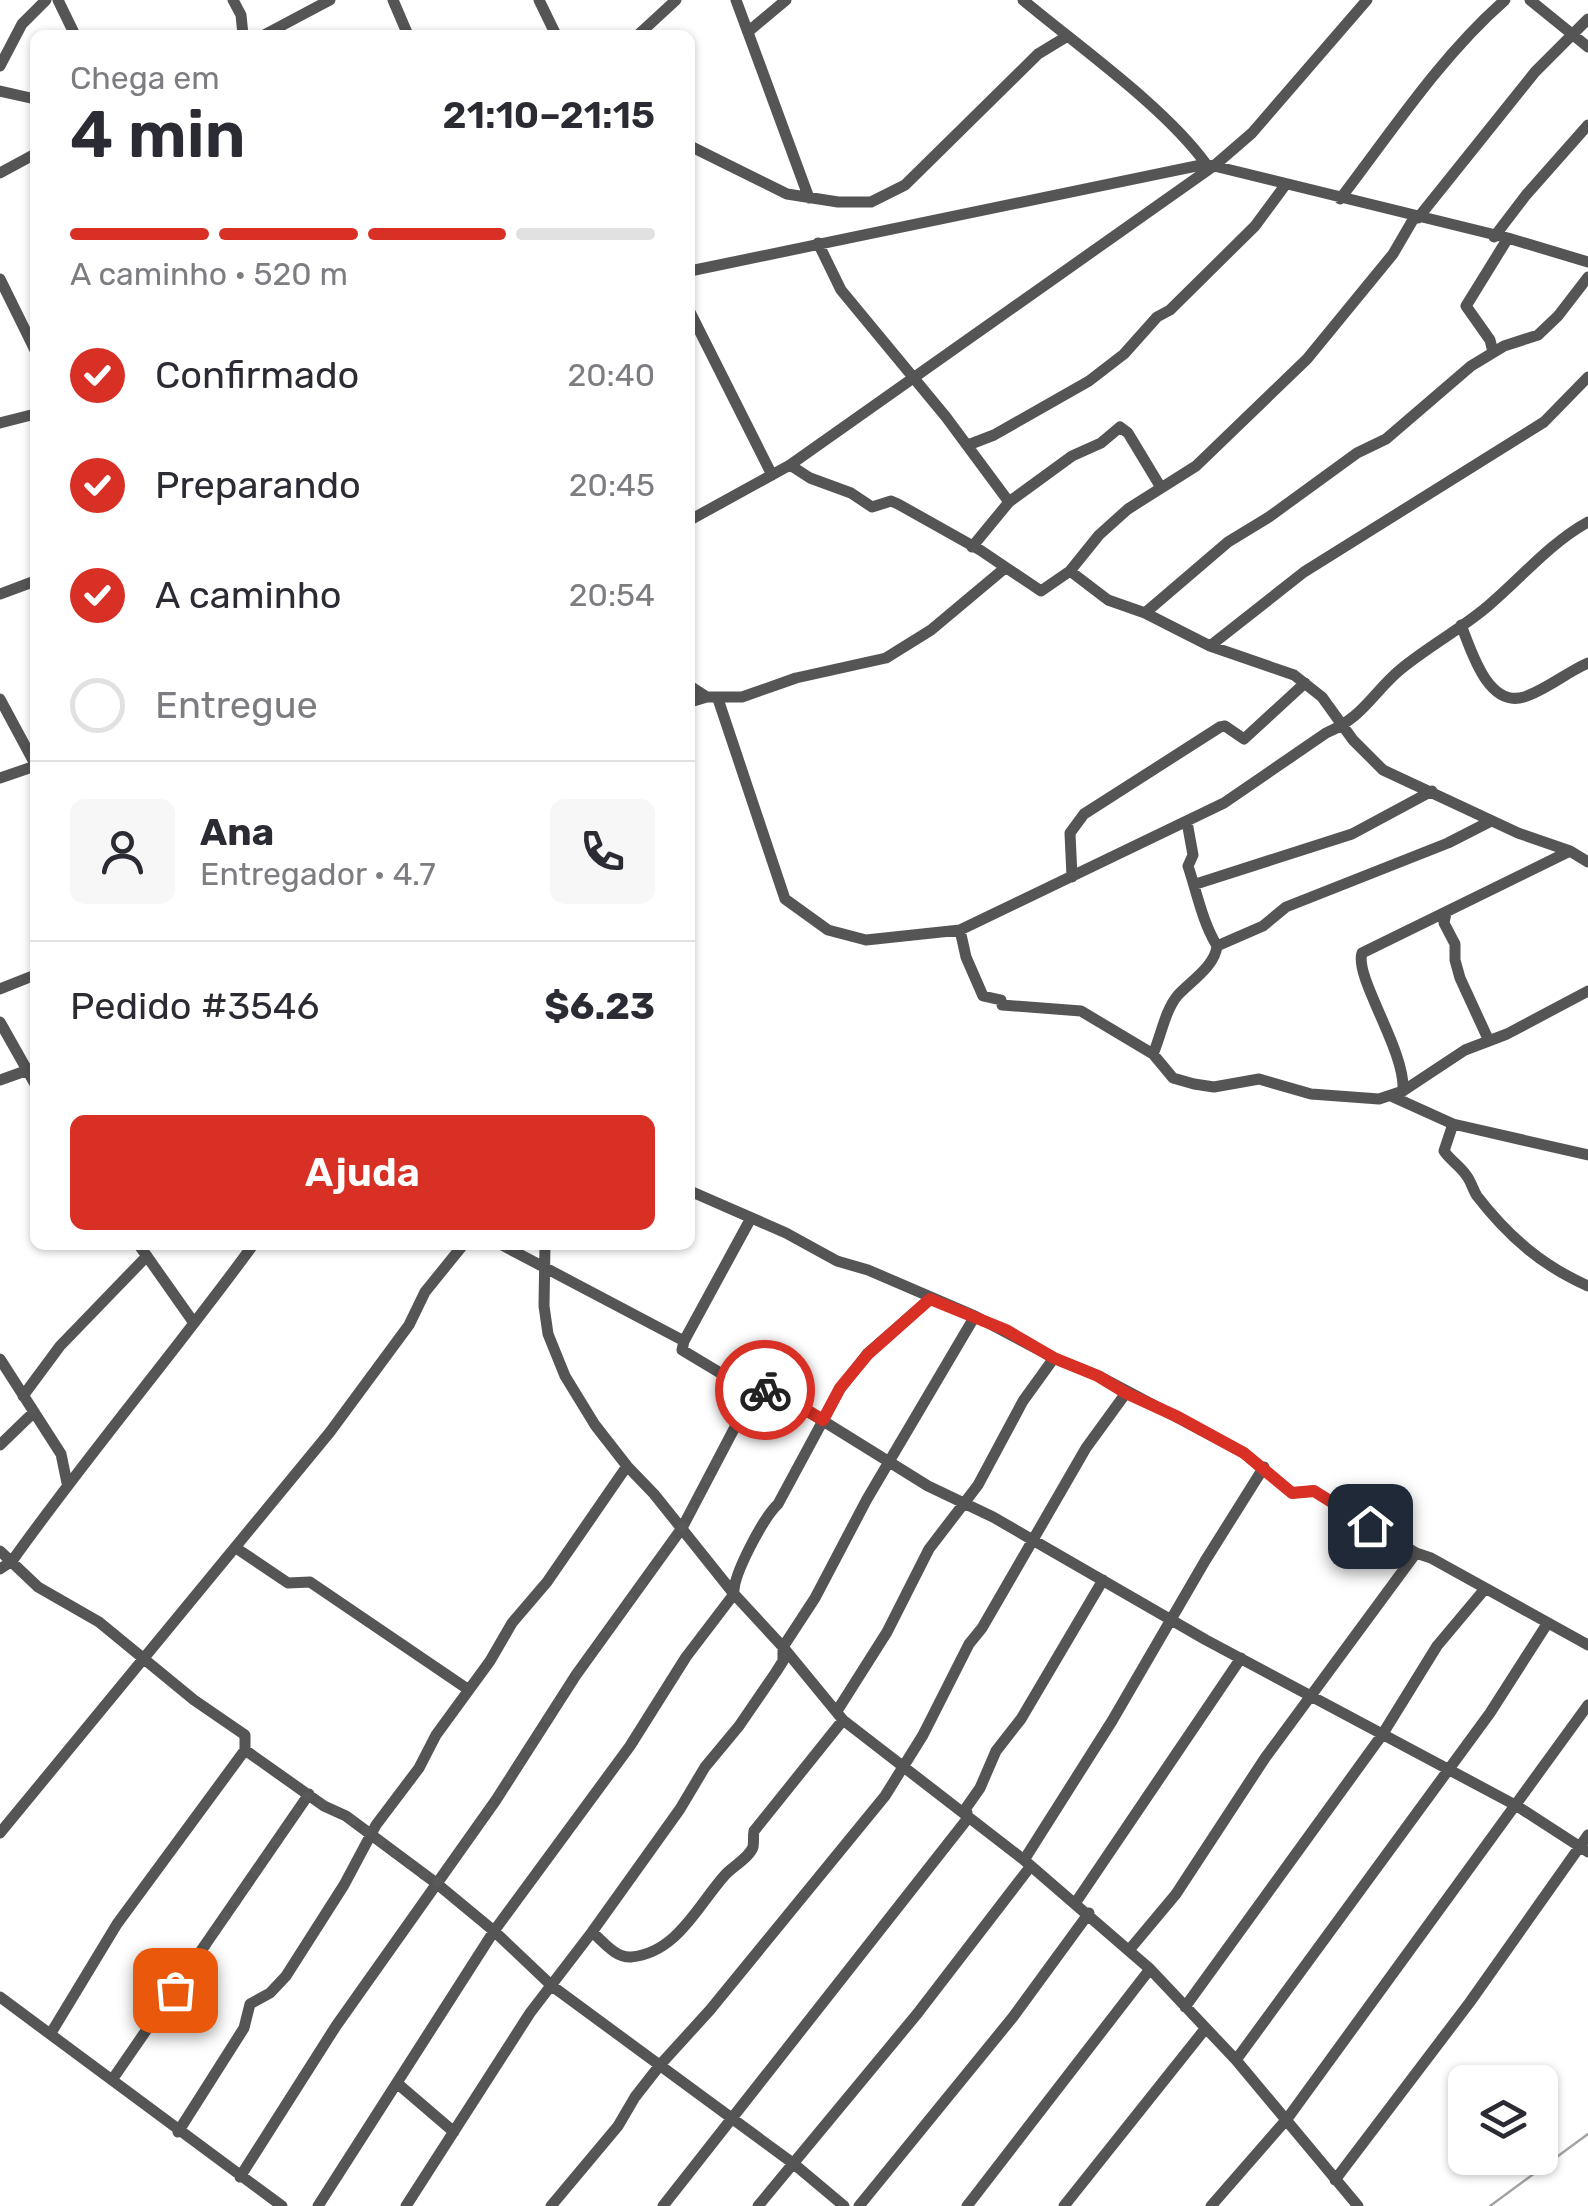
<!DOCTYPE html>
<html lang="pt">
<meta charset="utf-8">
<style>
:root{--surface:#fff;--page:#f7f7f7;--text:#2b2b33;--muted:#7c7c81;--line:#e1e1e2;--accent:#d93025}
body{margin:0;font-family:Rubik,sans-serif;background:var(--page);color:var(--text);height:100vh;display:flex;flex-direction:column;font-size:38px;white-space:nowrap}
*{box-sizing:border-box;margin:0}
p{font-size:32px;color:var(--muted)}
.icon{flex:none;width:55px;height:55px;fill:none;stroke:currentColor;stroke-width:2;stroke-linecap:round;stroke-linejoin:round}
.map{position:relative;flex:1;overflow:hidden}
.details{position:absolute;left:30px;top:30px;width:665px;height:1220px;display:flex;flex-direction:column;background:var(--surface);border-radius:15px;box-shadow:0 2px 8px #0004}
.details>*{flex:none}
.fabs{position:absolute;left:1448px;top:2065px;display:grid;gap:20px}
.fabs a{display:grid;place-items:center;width:110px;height:110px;border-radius:15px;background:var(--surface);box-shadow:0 2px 8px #0004;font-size:50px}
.pin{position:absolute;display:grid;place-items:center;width:85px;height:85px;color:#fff;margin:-42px;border-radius:20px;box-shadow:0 5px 15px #0006}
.courier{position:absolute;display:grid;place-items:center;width:100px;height:100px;margin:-50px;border:8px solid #d93025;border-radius:50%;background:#fff;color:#222;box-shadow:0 2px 12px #0007}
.summary em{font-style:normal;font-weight:600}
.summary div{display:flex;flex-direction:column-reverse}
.summary{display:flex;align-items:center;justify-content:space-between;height:170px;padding:0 40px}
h1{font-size:65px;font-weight:600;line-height:75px}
.bar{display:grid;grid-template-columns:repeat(4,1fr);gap:15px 10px;align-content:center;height:120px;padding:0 40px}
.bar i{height:12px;border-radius:8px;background:var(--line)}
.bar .selected{background:var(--accent)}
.bar p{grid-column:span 4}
.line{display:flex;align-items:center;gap:25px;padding:0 40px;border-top:2px solid var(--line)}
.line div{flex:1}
.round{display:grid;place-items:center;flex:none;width:105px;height:105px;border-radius:15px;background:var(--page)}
ol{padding:0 40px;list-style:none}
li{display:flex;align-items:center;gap:30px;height:110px}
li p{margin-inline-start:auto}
li .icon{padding:10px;border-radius:50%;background:var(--accent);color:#fff;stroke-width:4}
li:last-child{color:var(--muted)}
li i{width:55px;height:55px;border:5px solid var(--line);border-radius:50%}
.primary-button{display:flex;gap:20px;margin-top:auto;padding:20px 40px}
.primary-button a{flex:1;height:115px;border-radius:15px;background:var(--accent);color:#fff;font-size:40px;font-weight:600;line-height:115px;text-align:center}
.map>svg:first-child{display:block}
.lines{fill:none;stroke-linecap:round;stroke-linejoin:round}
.stream{stroke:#a3a3a3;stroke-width:2.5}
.minor{stroke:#555;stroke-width:11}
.done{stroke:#595959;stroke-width:10;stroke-dasharray:0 18}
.route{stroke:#d93025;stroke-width:12}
</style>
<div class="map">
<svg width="1588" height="2206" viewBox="0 0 1588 2206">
<rect width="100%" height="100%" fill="#fff"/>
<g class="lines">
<path class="stream" d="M1490,2206L1588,2134"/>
<path class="minor" d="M58,0L75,35
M233,0L241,15L243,35
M393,0L408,35
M539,0L556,35
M736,0L809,198
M1023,0C1078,46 1166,108 1206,164
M1530,0L1588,47
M749,31L786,0
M264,35L330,0
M638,35L676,0
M0,66L22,24L46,0
M0,91L35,99
M690,146L787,194L838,202H871L905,185L1038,54L1066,37
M0,173L35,154
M1340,199C1392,131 1441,56 1505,0
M1418,218L1535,72L1588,19
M1494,237L1526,195L1588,125
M818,243L841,290L946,417L1009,502
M690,271L1206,164L1508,238L1588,262
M0,279L35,350
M690,312L772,475
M1493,352L1490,340L1466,306L1508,238
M0,423L35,414
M968,445L994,435L1089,381L1124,354L1157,317L1170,310L1255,226L1286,184
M790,465L810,478L851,493L872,507L891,501L898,504L980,550L1041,591L1070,571L1099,535L1128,509L1196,466L1307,359L1393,254L1414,218
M690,520L790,465L1215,165L1252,133L1367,0
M972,547L1009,502L1072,456L1101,443L1120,427L1128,433L1160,486
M1070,571L1108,600L1145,613L1210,646L1294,675L1322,697L1353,740L1383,770L1518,833L1570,851L1588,862
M0,594L35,581
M1145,613L1228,542L1269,517L1357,453L1386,439L1471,366L1504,346L1538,335L1558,316L1588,277
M1461,625C1471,649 1487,708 1524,697C1546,690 1567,672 1588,663
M1210,646L1304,572L1544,422L1588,377
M690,686L707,697H742L796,678L886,658L931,630L1005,568
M0,699L35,764
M718,699L785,899L828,930L866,940L960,930L1224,803L1326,733C1364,717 1373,692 1401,669C1429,646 1461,629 1488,606C1521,578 1550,543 1588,522
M690,702L707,697
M0,778L35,766
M1187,822L1193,855L1188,866C1197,893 1202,921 1217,946
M1072,877L1070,833L1084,814L1220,727L1225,726L1244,739L1305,683
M1196,884L1352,834L1432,791
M1446,913L1444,923L1455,944V960L1460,978L1489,1041
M960,930L966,957L983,996L1001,1000L1002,1005L1081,1011L1153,1054L1173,1078L1194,1084L1214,1087L1259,1079L1311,1094L1379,1099L1403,1091L1465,1050L1507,1034L1588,991
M0,989L35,975
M0,1022L35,1084
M1153,1054C1161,1036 1165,1010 1178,995C1191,981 1215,966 1217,946L1263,926L1286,907L1448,843L1491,821
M0,1080L31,1069
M1403,1091C1406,1051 1354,977 1362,953L1570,851
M1391,1096L1453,1124L1588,1155
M1453,1124L1444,1151C1450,1160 1460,1166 1466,1175C1471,1181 1473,1190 1477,1196C1508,1236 1541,1265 1588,1286
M690,1191L786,1233L837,1261L868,1270L975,1316L1054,1358L1099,1376L1244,1453L1292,1493L1314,1491L1416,1553L1431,1558L1588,1645
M139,1245L194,1323
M502,1245L684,1341L682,1350L727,1377L783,1396L928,1486L993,1517L1206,1640L1517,1806L1588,1852
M545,1245L544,1306L548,1334L565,1376L595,1425L627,1466L654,1494L734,1594L783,1647L843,1720L1024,1860L1150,1969L1236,2060L1358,2206
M684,1341L751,1218
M0,1359L61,1454L67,1483
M23,1396L60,1346L147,1256
M0,1445L33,1413
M236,1548L288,1583L310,1582L469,1690
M0,1551L38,1587L99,1622L194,1700L245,1735V1750L324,1806L346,1816L436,1883L494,1931L552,1986L794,2164L844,2206
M0,1569L12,1561C89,1453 175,1352 253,1245
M837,1711L887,1632L929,1549L978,1485L1023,1401L1054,1358
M0,1833L330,1432L409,1325L425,1292L463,1245
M1024,1860L1112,1721L1205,1561L1264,1467
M1076,1902L1241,1658
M592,1932C603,1941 615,1958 631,1957C677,1953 698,1905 725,1875C732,1867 749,1858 753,1847C754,1842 753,1836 754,1831L843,1720
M1130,1949L1176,1894L1265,1758L1416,1553
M0,1997L282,2206
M1185,2007L1382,1735L1437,1646L1484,1590
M51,2033L117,1924L245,1750
M1236,2060L1490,1713L1547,1624
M112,2080L309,1794
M398,2084L454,2132
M178,2132L244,2028L250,2004L270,1993L286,1976L344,1885L376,1825L419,1768L436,1735L490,1661L512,1623L547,1582L627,1466
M240,2177L336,2026L496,1800L576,1675L682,1528L756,1387
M1335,2180L1470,2002L1588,1835
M318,2206L494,1931L630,1746L686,1657L734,1594C732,1576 764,1517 778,1504L840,1389L867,1354L930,1299
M406,2206L530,2013L592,1932L680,1809L705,1767L739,1726L776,1672L783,1661V1647L815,1598L867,1499L975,1316
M551,2206L618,2126L635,2097L660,2065L710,2010L885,1796L923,1735L969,1644L982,1628L1086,1448L1126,1393
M663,2206L968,1818L966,1808L980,1788L996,1751L1021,1719L1103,1580
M758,2206L917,2014L1030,1867
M859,2206L1013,2017L1089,1913
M967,2206L1150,1969
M1064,2206L1205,2029
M1211,2206L1287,2119L1588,1705"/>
</g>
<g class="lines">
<path class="done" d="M175,1990L309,1794L324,1806L346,1816L436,1884L496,1800L576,1675L682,1528L756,1387L765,1390"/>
<path class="route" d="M765,1390L783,1396L823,1420L840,1388L868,1354L930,1299L1006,1330L1054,1358L1098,1376L1126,1393L1178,1417L1244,1453L1292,1493L1314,1491L1370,1526"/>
</g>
</svg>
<div class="fabs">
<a><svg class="icon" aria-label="layers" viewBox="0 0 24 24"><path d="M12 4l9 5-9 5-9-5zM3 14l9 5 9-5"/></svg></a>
</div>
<div class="pin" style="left:175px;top:1990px;background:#ea580c"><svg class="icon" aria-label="bag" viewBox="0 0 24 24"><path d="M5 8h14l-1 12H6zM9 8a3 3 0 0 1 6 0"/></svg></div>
<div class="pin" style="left:1370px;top:1526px;background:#1f2937"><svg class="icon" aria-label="home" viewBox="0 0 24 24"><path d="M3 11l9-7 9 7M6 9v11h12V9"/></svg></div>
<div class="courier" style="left:765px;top:1390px"><svg class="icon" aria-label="bike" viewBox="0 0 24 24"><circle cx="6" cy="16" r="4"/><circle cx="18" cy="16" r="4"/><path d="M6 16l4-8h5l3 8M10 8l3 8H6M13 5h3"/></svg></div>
<section class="details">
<div class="summary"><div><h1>4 min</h1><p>Chega em</p></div><em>21:10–21:15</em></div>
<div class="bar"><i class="selected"></i><i class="selected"></i><i class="selected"></i><i></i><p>A caminho · 520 m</p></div>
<ol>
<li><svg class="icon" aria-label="check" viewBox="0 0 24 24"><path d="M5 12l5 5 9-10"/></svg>Confirmado<p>20:40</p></li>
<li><svg class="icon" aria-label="check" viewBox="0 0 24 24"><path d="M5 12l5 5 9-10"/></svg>Preparando<p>20:45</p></li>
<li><svg class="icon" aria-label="check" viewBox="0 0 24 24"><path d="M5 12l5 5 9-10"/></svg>A caminho<p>20:54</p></li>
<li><i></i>Entregue</li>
</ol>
<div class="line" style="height:180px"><a class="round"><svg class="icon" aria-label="person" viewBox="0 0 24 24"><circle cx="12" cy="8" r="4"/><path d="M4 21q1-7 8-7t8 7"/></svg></a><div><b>Ana</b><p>Entregador · 4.7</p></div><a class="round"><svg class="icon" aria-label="phone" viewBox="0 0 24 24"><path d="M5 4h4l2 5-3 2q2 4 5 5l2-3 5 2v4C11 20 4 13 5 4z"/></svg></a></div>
<div class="line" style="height:130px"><div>Pedido #3546</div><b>$6.23</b></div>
<div class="primary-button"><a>Ajuda</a></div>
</section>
</div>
